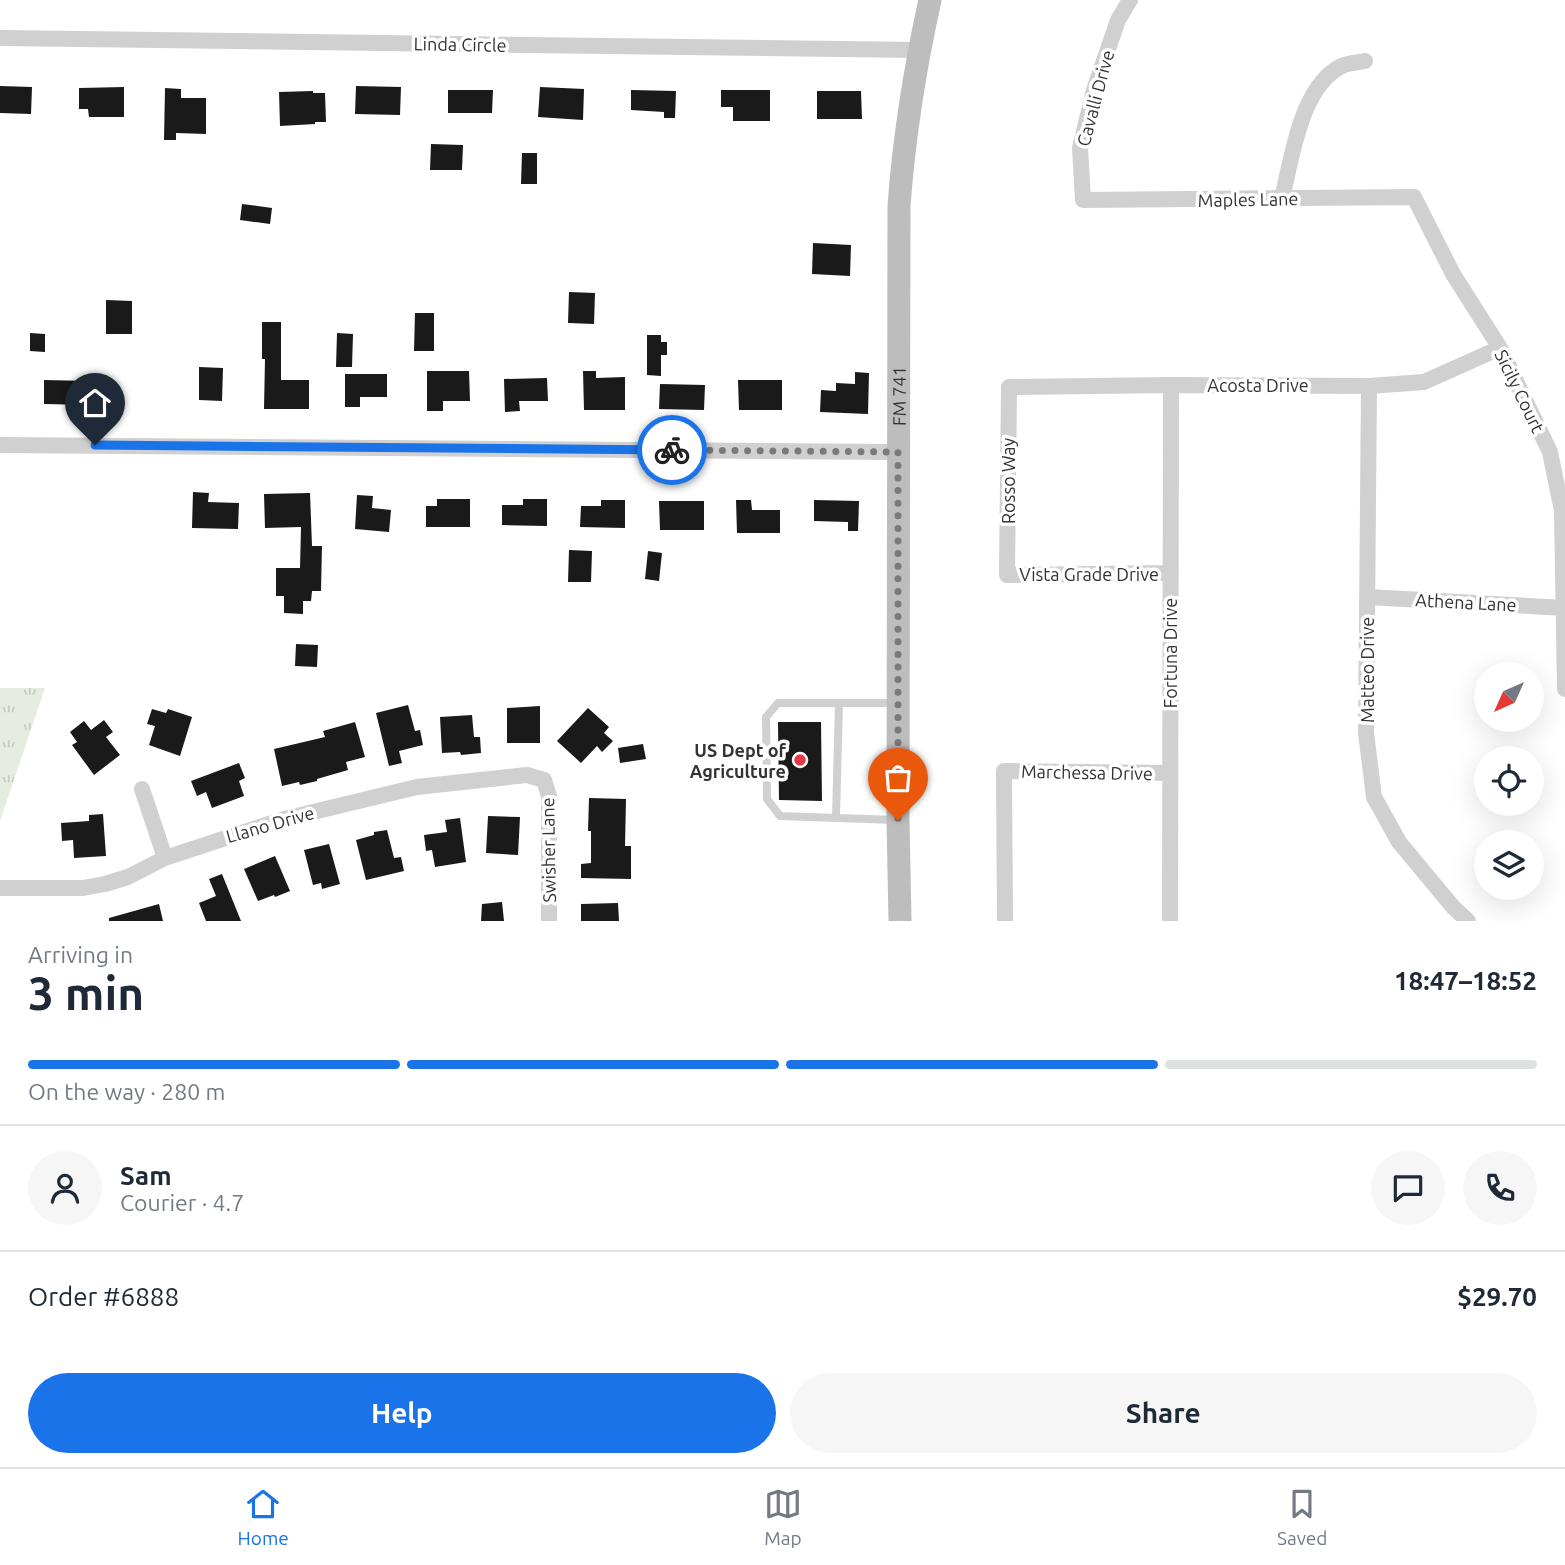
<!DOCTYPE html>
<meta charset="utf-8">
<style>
:root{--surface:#fff;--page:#f6f6f7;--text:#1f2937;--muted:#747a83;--line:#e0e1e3;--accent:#1a73e8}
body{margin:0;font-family:Ubuntu,sans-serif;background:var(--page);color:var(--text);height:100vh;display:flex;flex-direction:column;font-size:26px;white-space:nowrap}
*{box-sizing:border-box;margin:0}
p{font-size:23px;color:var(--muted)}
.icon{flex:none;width:38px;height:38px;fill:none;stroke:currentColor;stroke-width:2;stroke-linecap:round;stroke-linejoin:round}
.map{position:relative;height:921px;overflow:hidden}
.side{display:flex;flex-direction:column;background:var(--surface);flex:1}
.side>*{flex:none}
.needle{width:46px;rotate:225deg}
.buttons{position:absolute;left:1474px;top:662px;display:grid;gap:14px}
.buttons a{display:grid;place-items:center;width:70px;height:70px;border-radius:50%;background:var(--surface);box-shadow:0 7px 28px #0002;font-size:35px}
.pin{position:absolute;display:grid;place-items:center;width:60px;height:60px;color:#fff;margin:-72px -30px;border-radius:50% 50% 50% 0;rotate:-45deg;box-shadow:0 0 7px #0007}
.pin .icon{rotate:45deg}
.courier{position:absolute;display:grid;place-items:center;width:70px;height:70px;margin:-35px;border:5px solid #1a73e8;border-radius:50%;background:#fff;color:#222;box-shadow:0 2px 9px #0007}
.headline em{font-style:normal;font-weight:700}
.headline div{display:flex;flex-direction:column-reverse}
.headline{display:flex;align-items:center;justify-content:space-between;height:119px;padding:0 28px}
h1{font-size:46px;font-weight:700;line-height:52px}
.bar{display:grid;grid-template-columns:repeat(4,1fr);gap:10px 7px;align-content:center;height:84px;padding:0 28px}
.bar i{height:9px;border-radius:5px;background:var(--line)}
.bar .selected{background:var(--accent)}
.bar p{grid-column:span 4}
.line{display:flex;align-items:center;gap:18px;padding:0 28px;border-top:2px solid var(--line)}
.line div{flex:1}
.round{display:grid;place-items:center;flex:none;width:74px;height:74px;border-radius:37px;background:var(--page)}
.action{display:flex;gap:14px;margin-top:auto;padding:14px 28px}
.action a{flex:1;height:80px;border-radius:42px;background:var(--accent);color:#fff;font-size:28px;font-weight:700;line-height:80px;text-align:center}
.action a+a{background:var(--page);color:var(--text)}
.tab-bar{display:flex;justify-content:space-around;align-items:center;height:98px;border-top:2px solid var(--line);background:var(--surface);font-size:19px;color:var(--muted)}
.tab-bar a{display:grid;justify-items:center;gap:4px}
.tab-bar .selected{color:var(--accent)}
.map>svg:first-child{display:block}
.grass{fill:url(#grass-tufts)}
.building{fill:#1a1a1a}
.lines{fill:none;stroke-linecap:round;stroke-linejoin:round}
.service{stroke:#d0d0d0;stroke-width:8}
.minor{stroke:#d0d0d0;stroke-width:16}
.secondary{stroke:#bdbdbd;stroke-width:23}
.done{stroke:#7a7a7a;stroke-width:7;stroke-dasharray:0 12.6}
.route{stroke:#1a73e8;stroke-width:9}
.poi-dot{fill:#e63946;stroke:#fff;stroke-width:2.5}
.labels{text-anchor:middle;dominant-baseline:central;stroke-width:7;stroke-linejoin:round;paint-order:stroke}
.street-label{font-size:18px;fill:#333;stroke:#fff}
.poi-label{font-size:18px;font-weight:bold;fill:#333;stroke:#fff;text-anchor:end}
</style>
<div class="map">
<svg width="1565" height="921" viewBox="0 0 1565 921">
<defs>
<pattern id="grass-tufts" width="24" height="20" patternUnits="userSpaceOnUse" patternTransform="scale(1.75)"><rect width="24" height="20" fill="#e6ecdf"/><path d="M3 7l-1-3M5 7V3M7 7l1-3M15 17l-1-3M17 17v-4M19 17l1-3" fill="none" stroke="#c6cbc0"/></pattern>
</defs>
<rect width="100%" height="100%" fill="#fff"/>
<path class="grass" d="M0,688H45L0,821Z"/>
<path class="building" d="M0,86L32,87L31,114L0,113Z
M356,86L401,87L400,115L355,114Z
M124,87V117H89L88,109H79V88Z
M540,87L584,89L583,120L538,117Z
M165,88L181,89V98H206V134L176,133V140H164Z
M448,90H493L492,113H448Z
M631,90L676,91L675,118H664V112L631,110Z
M721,90H770V121H733V107H721Z
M313,91V93H325L326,122H315V124L280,126L279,92Z
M817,91H861L862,119H817Z
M431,144L463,145L462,170H430Z
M522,153H537V184H521Z
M242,204L272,208L270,224L240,220Z
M813,243L851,245L850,276L812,274Z
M569,292L595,293L594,324L568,323Z
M106,300L132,301V334H106Z
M415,313H434V351H414Z
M262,322H281V380H309V409H264L265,359H262Z
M30,333L45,334V352L30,351Z
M337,333L353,334L352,367H336Z
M647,335H661V342H667V355H661V376L647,375Z
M199,367L223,368L222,401L199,400Z
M427,371H469L470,401H443V411H427Z
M583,371H596V378L625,377V410H584Z
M855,372L869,373L868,414L820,412L821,390L836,391V383L855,384Z
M345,374H387V397H360V407H345Z
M547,378L548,401H519L520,411L505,412L504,379Z
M44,380L90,381V405L44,404Z
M738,380H782V410H739Z
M660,384L705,385L704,410L659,409Z
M193,492L209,493L208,502L239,503L238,529L192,528Z
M310,493L312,546H322L321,591H312L311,601H303V614L284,613V596H276V568H300L301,527L265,528L264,494Z
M357,495L373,496L372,508L391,510L389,532L355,529Z
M437,499H470V527H426V506H437Z
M523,499H547V526L502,525V505H523Z
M601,500H625V528L580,527L581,506H601Z
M736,500H751L752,510H780V533H737Z
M814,500L859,501L858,531H848V522L814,521Z
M659,501H704V530H660Z
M569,550L592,551L591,582H568Z
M648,551L662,553L659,581L645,579Z
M296,644L318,645L317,667L295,666Z
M408,705L415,731L420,730L423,745L399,751L402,763L389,766L376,713Z
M540,706V743H507V708Z
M588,708L609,727L604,733L613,741L602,752L597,746L581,763L557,741Z
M152,709L166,713L168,709L192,717L180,756L149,745L155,726L147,724Z
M472,715L474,737H480L481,753L461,755L460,752L442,753L440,717Z
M104,720L113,732L106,737L120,755L94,775L72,745L77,742L70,732L84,721L91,730Z
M355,722L365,757L346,762L348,770L317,779V781L300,785L299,782L282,786L274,749L325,737L323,731Z
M778,722H821L822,801L779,800Z
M643,744L646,759L620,763L618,748Z
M239,763L245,778L239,781L244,796L212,808L206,792L197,796L191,781Z
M589,798L626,799L625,846H631V879L581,878V864L591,863V831H588Z
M103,814L106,856L74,858L73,840L62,841L61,823L89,821V815Z
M488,816L520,817L518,855L486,853Z
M460,818L466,862L435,867L432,850L426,851L424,835L447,832L445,820Z
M387,830L394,858L401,857L404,871L366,880L356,840L374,835V832Z
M329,844L340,884L322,889L321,883L313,885L304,850Z
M275,856L290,891L275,897L274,895L258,901L244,869Z
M222,874L241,921H206L199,903L216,896L209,879Z
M502,902L504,921H481L482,904Z
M618,903L619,921H581V904Z
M159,904L163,921H109V918Z"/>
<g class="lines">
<path class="service" d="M895,703H778L766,717L767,799L780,816L895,820
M836,817L839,703"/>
<path class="minor" d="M1130,0L1118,20L1094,90L1080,148L1083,200L1414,197L1453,274L1500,348L1550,452L1562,511L1565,689
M0,38L919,50
M1282,198C1292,158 1301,83 1344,65C1350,63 1358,62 1365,61
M1369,386L1366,733L1374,797L1399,842L1453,907L1468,921
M0,445L898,452
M1171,573L1007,575L1009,387L1171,385L1369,386L1424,382L1500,348
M1368,597L1565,608
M142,789L165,858
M0,888H83L105,884L128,877L165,858L284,819L417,787L527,775L544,780L549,796V921
M1005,921L1004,771L1170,773
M1170,921L1171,385"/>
<path class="secondary" id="s1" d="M900,921L898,820L899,206C904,137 915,68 930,0"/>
</g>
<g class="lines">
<path class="done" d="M672,450L898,452V820"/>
<path class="route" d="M95,445L672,450"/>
</g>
<circle class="poi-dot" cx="800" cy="760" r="7"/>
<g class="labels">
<g class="street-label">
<text transform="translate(460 44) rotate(1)">Linda Circle</text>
<text transform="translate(1095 98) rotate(-75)">Cavalli Drive</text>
<text transform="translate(1248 199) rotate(-1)">Maples Lane</text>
<text x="1258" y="385">Acosta Drive</text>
<text transform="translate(1520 391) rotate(64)">Sicily Court</text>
<text stroke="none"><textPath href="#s1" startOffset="525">FM 741</textPath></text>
<text transform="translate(1008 481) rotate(-90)">Rosso Way</text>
<text x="1089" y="574">Vista Grade Drive</text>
<text transform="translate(1466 602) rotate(3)">Athena Lane</text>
<text transform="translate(1170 653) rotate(-90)">Fortuna Drive</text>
<text transform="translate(1367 670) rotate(-90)">Matteo Drive</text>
<text transform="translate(1087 772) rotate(1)">Marchessa Drive</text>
<text transform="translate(270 824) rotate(-16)">Llano Drive</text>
<text transform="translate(548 850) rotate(-91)">Swisher Lane</text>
</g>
<g class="poi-label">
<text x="786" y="750">US Dept of<tspan x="786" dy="21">Agriculture</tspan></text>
</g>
</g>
</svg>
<div class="buttons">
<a><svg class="needle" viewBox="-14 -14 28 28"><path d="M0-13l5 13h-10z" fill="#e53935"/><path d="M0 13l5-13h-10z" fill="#747a83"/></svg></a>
<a><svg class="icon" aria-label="locate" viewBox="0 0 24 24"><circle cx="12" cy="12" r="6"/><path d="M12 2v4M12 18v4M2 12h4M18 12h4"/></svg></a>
<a><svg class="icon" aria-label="layers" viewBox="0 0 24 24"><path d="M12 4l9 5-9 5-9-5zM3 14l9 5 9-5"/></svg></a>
</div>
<div class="pin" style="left:898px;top:820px;background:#ea580c"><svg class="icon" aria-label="bag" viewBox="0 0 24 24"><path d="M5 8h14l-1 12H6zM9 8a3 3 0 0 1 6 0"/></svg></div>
<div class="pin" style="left:95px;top:445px;background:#1f2937"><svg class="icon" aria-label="home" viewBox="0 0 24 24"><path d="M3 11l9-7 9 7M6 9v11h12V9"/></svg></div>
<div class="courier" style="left:672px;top:450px"><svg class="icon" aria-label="bike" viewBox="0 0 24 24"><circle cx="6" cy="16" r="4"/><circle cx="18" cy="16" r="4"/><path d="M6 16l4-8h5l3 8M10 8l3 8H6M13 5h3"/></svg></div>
</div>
<section class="side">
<div class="headline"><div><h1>3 min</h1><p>Arriving in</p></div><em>18:47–18:52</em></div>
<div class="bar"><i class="selected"></i><i class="selected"></i><i class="selected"></i><i></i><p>On the way · 280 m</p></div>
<div class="line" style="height:126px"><a class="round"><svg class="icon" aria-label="person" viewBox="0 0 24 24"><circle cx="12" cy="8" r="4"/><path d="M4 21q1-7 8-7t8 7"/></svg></a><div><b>Sam</b><p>Courier · 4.7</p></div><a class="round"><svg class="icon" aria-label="chat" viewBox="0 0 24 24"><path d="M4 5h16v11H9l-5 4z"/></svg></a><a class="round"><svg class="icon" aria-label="phone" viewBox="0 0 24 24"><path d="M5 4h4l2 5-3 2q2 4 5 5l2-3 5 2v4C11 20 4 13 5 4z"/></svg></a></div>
<div class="line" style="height:91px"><div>Order #6888</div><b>$29.70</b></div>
<div class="action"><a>Help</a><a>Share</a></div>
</section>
<nav class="tab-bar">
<a class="selected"><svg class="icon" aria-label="home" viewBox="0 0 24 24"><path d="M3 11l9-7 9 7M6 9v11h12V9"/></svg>Home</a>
<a><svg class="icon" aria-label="map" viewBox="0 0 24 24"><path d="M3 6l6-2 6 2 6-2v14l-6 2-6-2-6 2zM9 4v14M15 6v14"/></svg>Map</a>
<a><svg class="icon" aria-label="saved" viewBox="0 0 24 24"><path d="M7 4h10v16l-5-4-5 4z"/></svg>Saved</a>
</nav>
